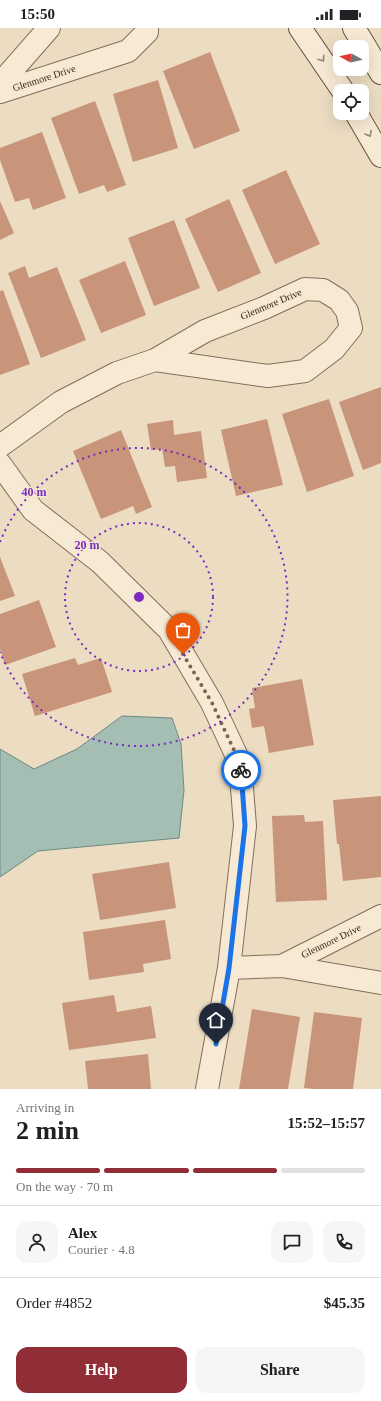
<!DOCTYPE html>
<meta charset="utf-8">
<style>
:root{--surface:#fff;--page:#f6f6f6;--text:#202124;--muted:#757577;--line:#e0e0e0;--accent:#902d36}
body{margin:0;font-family:"Times New Roman",serif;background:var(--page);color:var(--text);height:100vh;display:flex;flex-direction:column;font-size:15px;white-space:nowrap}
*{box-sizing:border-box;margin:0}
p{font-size:13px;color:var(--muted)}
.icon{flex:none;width:22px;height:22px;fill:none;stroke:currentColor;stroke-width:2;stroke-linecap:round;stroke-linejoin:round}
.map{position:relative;height:1061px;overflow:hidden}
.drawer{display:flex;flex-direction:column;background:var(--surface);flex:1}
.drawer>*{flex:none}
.needle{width:26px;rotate:278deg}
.buttons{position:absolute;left:333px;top:12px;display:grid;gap:8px}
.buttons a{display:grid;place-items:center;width:36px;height:36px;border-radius:8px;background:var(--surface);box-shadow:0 4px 16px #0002;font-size:20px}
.pin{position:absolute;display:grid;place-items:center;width:34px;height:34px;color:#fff;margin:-41px -17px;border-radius:50% 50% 50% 0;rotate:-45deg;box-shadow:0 0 4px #0007}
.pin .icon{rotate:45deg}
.courier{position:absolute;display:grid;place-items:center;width:40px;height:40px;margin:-20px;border:3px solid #1a73e8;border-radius:50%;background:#fff;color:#222;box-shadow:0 1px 5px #0007}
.head em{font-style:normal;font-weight:700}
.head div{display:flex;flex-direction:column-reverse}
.head{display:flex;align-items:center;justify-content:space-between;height:68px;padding:0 16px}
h1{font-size:26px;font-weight:700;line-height:30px}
.bar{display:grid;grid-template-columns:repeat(4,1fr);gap:6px 4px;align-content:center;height:48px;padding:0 16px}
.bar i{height:5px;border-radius:3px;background:var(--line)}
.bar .current{background:var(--accent)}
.bar p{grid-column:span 4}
.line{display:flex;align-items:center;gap:10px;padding:0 16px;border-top:1px solid var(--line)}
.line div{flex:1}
.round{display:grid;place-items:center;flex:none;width:42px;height:42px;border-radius:12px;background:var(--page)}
.button{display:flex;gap:8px;margin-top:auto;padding:8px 16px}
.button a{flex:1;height:46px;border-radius:12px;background:var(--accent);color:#fff;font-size:16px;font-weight:700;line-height:46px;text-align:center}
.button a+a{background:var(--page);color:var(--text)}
.status{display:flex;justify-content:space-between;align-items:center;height:28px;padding:0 20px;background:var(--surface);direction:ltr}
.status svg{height:11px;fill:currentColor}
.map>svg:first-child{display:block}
.water{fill:#a4beb4;stroke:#6c8b81}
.building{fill:#c8947a}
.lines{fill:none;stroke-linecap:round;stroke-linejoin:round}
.street-casing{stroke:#846d5a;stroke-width:24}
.secondary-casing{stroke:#664e3d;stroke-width:24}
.street{stroke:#f7ead4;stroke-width:22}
.secondary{stroke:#f7ead4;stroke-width:22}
.oneway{stroke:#968879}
.done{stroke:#756657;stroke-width:4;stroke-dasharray:0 7.2}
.route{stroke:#1a73e8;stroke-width:5}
.ring{fill:none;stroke:#7b2cbf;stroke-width:2;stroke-dasharray:2 4}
.labels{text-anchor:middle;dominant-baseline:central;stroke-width:3;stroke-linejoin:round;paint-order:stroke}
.street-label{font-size:10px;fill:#35271e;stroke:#f3e7d1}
.centre{fill:#7b2cbf;stroke:#f3e7d1;stroke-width:2}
.ring-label{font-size:12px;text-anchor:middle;font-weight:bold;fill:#7b2cbf;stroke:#f3e7d1;stroke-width:3;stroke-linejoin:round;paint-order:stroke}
</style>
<div class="status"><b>15:50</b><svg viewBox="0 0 49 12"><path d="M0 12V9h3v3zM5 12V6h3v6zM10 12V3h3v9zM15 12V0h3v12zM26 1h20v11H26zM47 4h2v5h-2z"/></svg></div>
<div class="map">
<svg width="381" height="1061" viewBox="0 0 381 1061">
<rect width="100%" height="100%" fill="#ebdcc2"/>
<path class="water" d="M122,688L172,690L181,716L184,762L179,810L38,823L0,849V721L34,741L77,721Z"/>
<path class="building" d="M210,24L240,103L194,121L163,43Z
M158,52L178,120L133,134L113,66Z
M95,73L126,157L107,164L104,157L79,166L51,90Z
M42,104L66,170L33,182L29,170L15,174L0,132V120Z
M286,142L320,216L275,236L242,162Z
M229,171L261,245L218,264L185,191Z
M0,173L14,205L0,212Z
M174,192L200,260L154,278L128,210Z
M125,233L146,287L101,305L79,252Z
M25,238L29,250L57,239L86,312L41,330L8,245Z
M3,262L30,336L0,347V263Z
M381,359V435L363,442L339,374Z
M329,371L354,448L307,464L282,386Z
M267,391L283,457L236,468L221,402Z
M173,392L174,407L201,403L207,450L177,454L175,438L165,439L162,421L151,422L147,396Z
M121,402L152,479L136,486L133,478L101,491L73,423Z
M0,529L15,568L0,573Z
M39,572L56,619L5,637L0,621V586Z
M75,630L78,637L101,630L112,664L35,688L22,646Z
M302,651L314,717L269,725L264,698L252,700L249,681L255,680L252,660Z
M381,768V849L343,853L339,816H337L333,772Z
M304,787L305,794L323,793L327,872L276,874L272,788Z
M169,834L176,880L100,892L92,846Z
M165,892L171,931L143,936L144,944L89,952L83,904Z
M114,967L117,984L151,978L156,1010L69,1022L62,975Z
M252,981L300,989L288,1061H239Z
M314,984L362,990L353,1061H314L304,1060Z
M148,1026L151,1061H88L85,1033Z"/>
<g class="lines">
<g class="street-casing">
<path id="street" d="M0,56L49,0
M0,64L128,23L147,4V0
M0,418L61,374L117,345L155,332L205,303L264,280L305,261L323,262L339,272L347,283L351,300L334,321L305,343L268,348L155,332
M0,436L33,482L100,534L169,602L212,675L240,735L245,798L229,940L207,1061
M282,938L381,888
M229,940L282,938L381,955"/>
</g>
<g class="secondary-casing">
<path id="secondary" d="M300,0L343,63
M354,0L381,45
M356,85L381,128"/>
</g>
<use href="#street" class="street"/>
<use href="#secondary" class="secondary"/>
</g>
<defs><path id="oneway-chevron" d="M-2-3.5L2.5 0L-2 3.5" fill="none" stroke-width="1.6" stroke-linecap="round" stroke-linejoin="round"/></defs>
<g class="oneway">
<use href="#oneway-chevron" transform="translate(322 31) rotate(56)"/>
<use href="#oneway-chevron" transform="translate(369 106) rotate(60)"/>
</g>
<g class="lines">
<path class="done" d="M183,626L212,675L240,735L241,742"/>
<path class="route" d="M216,1016L229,940L245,798L241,742"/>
</g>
<g class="ring">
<circle cx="139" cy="569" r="74"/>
<path d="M0 514A149 149 0 1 1 0 624"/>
</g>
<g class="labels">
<g class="street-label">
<text transform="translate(44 50) rotate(-18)">Glenmore Drive</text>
<text transform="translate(271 276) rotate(-23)">Glenmore Drive</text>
<text transform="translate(331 913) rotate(-26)">Glenmore Drive</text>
</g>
</g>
<circle cx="139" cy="569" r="6" class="centre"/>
<g class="ring-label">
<text x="34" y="468">40 m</text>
<text x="87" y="521">20 m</text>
</g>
</svg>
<div class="buttons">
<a><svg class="needle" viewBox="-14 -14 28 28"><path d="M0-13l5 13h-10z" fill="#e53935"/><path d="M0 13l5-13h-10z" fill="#757577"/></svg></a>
<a><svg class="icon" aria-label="locate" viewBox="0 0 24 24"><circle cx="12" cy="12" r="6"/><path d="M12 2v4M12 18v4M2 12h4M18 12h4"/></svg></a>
</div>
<div class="pin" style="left:183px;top:626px;background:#ea580c"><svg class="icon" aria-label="bag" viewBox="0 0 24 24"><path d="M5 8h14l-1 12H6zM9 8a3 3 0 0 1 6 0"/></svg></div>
<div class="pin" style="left:216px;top:1016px;background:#1f2937"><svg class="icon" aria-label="home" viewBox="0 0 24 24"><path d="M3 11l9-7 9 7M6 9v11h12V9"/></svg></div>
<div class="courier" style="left:241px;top:742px"><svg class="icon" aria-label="bike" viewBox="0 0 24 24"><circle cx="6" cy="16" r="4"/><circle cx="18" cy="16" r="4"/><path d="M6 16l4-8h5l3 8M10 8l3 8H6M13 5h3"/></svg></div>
</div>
<section class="drawer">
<div class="head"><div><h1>2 min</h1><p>Arriving in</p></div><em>15:52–15:57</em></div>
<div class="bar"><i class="current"></i><i class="current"></i><i class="current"></i><i></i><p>On the way · 70 m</p></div>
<div class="line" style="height:72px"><a class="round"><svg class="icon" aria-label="person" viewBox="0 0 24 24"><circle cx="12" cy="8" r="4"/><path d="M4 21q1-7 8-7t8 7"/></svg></a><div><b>Alex</b><p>Courier · 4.8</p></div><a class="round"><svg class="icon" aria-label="chat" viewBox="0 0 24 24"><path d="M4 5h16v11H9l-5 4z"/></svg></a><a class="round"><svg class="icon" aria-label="phone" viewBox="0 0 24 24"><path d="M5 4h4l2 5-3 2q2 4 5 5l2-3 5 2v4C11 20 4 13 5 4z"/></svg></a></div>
<div class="line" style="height:52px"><div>Order #4852</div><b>$45.35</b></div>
<div class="button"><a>Help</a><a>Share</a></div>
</section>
